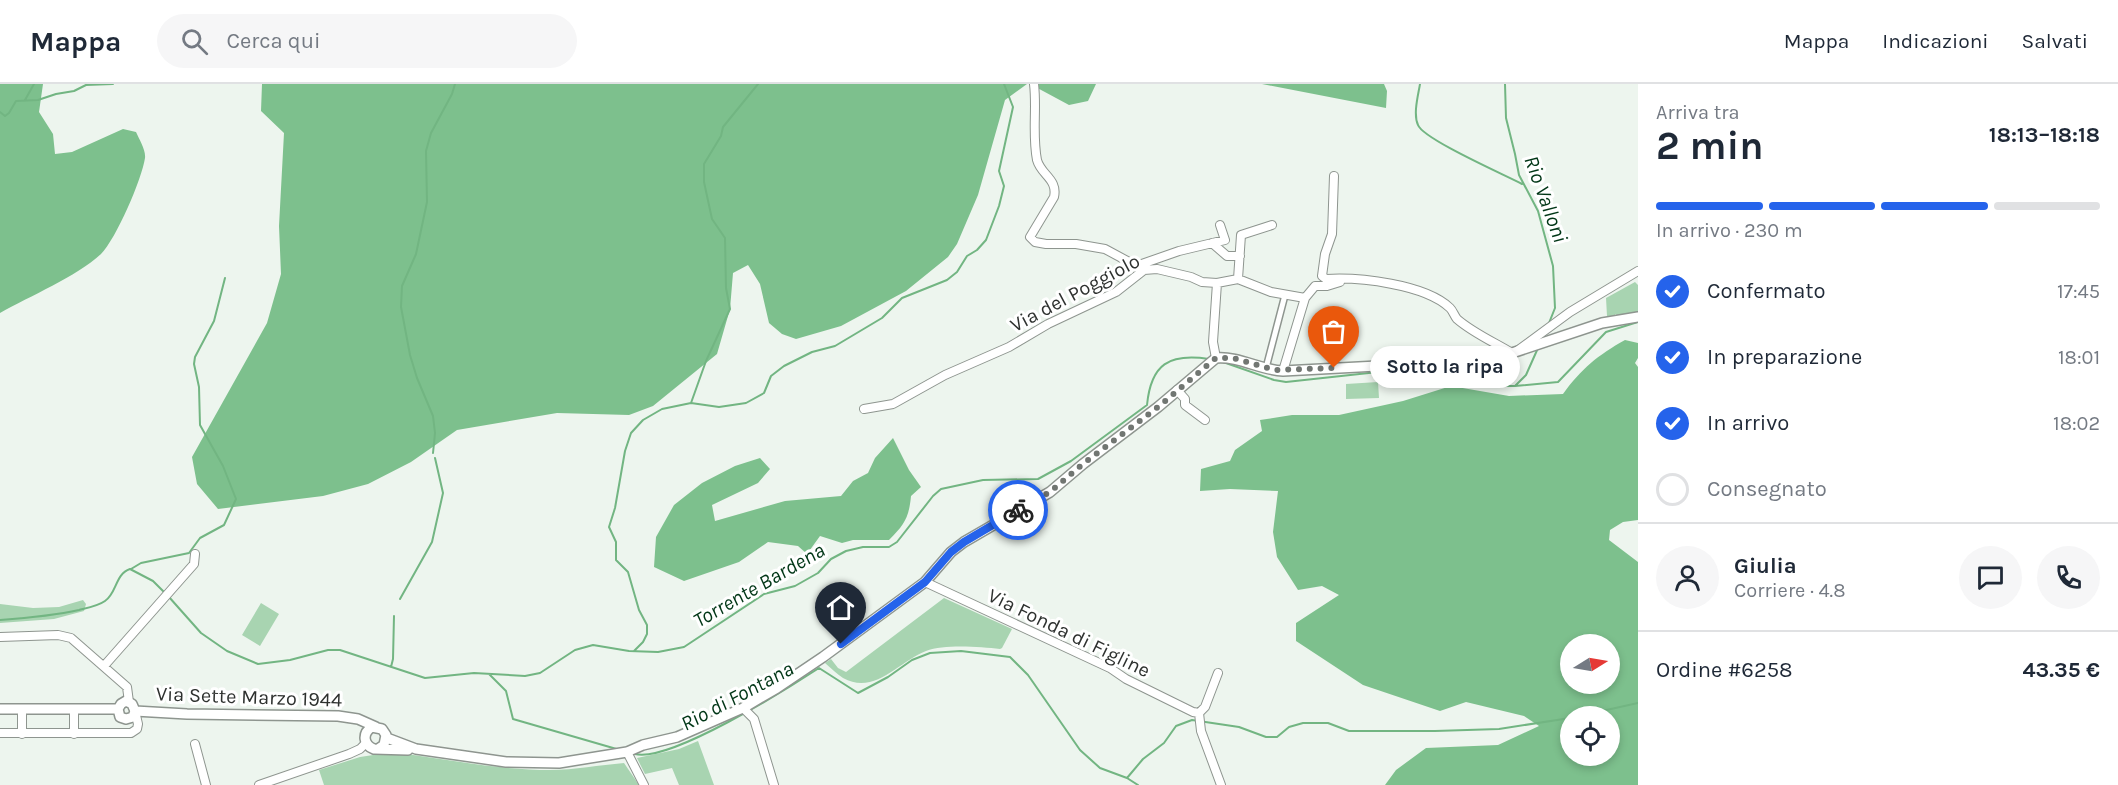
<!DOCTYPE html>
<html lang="it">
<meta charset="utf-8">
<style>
:root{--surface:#fff;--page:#f6f6f7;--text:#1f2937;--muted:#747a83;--line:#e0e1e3;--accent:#2563eb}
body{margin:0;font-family:Karla,sans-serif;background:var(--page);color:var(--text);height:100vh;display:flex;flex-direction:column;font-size:22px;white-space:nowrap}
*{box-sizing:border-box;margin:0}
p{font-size:20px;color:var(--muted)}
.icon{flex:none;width:33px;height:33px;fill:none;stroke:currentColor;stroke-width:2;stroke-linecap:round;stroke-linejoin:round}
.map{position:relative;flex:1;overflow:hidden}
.side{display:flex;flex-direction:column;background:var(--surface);width:480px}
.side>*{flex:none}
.needle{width:39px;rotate:79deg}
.buttons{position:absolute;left:1560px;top:550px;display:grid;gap:12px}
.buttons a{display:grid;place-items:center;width:60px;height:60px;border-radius:50%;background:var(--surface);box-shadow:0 3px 9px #0003;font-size:30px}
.pin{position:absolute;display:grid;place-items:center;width:51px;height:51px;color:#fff;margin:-62px -26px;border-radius:50% 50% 50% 0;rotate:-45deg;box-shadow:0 0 6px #0007}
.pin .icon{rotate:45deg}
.courier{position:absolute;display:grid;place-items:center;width:60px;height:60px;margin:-30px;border:4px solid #2563eb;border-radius:50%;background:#fff;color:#222;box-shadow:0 2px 8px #0007}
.bubble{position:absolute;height:42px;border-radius:21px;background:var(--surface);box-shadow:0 3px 9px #0003;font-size:20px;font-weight:700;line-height:42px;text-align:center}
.head em{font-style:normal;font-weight:700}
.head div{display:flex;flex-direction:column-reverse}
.head{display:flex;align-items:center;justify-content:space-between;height:102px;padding:0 18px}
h1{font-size:39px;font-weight:700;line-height:45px}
.bar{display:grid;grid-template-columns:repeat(4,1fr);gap:9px 6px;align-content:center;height:72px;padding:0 18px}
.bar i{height:8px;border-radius:4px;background:var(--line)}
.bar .selected{background:var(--accent)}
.bar p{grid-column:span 4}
.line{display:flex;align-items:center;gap:15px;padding:0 18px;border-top:2px solid var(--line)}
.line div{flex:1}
.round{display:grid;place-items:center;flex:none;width:63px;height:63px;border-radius:32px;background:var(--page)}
ol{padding:0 18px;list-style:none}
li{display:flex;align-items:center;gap:18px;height:66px}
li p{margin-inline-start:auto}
li .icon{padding:6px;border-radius:50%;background:var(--accent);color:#fff;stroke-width:4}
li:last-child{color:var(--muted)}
li i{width:33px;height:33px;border:3px solid var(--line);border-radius:50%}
header{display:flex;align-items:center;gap:36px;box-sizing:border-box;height:84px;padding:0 30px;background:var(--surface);border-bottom:2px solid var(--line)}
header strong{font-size:28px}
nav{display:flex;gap:33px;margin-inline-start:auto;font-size:21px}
.search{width:420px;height:54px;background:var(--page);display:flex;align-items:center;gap:15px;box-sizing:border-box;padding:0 21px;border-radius:33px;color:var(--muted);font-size:22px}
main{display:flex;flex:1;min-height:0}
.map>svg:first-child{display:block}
.green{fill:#a8d4b1}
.forest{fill:#7dc08d;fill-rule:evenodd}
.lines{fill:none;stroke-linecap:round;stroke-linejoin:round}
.stream{stroke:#72b582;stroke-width:2}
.pedestrian-casing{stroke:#8e958f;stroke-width:8}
.minor-casing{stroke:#8e958f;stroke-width:10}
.tertiary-casing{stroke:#8e958f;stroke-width:12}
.pedestrian{stroke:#fff;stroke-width:5}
.minor{stroke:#fff;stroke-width:8}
.tertiary{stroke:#fff;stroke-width:9}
.done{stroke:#717672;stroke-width:6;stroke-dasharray:0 10.8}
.route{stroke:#2563eb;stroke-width:8}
.labels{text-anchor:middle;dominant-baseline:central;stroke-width:6;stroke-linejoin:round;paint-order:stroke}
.street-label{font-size:20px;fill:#2e312f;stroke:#fff}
.water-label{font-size:21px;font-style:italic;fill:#003616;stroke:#fff}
</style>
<header>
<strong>Mappa</strong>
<div class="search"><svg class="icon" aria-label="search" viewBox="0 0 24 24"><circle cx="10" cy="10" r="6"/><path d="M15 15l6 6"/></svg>Cerca qui</div>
<nav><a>Mappa</a><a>Indicazioni</a><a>Salvati</a></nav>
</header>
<main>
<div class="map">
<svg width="1638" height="701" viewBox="0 0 1638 701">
<rect width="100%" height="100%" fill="#edf5ee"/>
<path class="green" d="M1635,198L1638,201V231L1617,233L1616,230L1611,234L1607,232L1606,214Z
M1378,298L1379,314L1346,315V300Z
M944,514L1012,545L1002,564L1000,565C980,563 945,560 926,567C899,577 875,612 843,594C837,590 831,584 825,579L831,575L838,584L846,588Z
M83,516L86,520L84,527L54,535L0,539V520L33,524L59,523Z
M261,519L279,530L260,562L242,551Z
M698,657L714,701H679L672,684L645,690L637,674L679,665Z
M393,668C445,675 498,686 550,686C575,686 599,681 624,679L639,701H324L319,686L360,673Z"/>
<path class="forest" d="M0,0H43L39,28L53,50L55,70L72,68L123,45L136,48C139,55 146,66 145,74C142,95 116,155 101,170C76,193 30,212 0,229Z
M262,0H1027L1005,16L978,111L957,160L948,173L906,207L841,242L796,255L782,250L769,239L760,200L748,181L733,189L730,225L717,270L653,322L629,331L557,329L457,346L411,378L368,400L323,412L218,425L197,400L192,373L267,239L281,190L279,142L284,49L261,27Z
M1030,0H1096L1088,17L1069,21Z
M1262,0H1384L1387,7L1386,24Z
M1625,256L1638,259V274L1635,279L1638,283V436L1623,438L1610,446L1609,456L1638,478V701H1385L1396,686L1426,664L1498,661L1539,642L1524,632L1466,618L1440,627L1363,601L1296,557V539L1339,511L1322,502L1298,506L1277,473L1273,448L1278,407L1230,405L1200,407L1201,385L1230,377L1235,366L1262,347L1260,336L1292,331H1339L1403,317L1451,302L1509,312L1563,310C1581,285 1598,271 1625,256ZM1570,561H1610V600H1570ZM1570,633H1610V672H1570Z
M893,354L909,386L921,403L911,412C909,434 904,441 889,456H853L842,459L820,452L807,470L798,462L768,458L739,478L684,497L654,483L656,453L674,421L702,399L735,382L760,374L770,385L758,399L712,421L715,437L785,417L841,412L853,397L868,389L875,374Z"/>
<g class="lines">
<path class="stream" d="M1420,0C1418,12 1413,30 1418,41C1423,55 1505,91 1522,100
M1505,0L1506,34L1515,70L1519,91L1538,127L1553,182L1555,224L1549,239
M25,16L34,0
M0,28L5,32L9,29L16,17L38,16L56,10L74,7L86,1L113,0
M1223,278L1274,296L1286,298L1378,288L1434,298L1481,302H1515L1558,298L1606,248L1638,238
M1515,302L1526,291L1538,264
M691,319L706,277L730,225L726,204L725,154L712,135L704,98V80L721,52L723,43L758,0
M433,369L435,349L433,332L417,294L410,271L401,223L402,202L416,170L427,118L426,67L431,49L452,10L455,0
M131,485L141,479L189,469L200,454L224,441L236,415L223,382L200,341L199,303L194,280L195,273L214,237L225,194
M169,513L201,549L227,567L258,580L290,576L328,566H340L425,594L474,589L525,592L540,589L575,566L593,561L629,567L658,568L684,563L764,510L795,502L818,489L831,475L846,467L863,463H889L897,458L933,412L941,405L983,396L1038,395L1071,377L1147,321C1151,280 1169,269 1209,275
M400,515L432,458L443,409L435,374
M0,536C27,534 52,532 79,526C87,524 98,522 105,517C117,509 115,490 130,485L153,497L165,509
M634,567L643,558L647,550V541L639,526L628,488L616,476V458L609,443L615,424L625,367L631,349L643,336L662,325L691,319L719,323L746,319L764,309L771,292L784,282L812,268L835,262L882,234L902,214L947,196L957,188L967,172L977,166L986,156L999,122L1004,102L999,87L1013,23L1004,0
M391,583L393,575L394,532
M489,590L506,607L513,635L620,666
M1575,633L1638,619
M635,670C669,679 787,605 819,584L858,609L888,593L912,576L930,569L961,567L1010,573L1028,591L1080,666L1100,684L1127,694L1138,701
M1127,694L1143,675L1164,659L1176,642L1192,636L1239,643L1266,653H1277L1289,643L1303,639H1328L1349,647H1435L1499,645L1570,634"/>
<g class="pedestrian-casing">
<path id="pedestrian" d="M1266,284L1285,211"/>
</g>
<g class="minor-casing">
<path id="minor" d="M1034,0C1037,25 1032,50 1037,76C1041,91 1058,95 1054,113L1030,153L1035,158L1046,160H1076L1105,165L1144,186
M1334,92L1332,150L1325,170L1322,192L1326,195C1359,193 1425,200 1450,224C1453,227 1454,231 1457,235C1473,249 1494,258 1512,269
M1212,159L1227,172H1240
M1136,182L1179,167L1225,156L1220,141
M1238,195L1241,151L1272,141
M1238,195L1271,208L1305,214
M1517,267L1570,228L1638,187
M1216,274L1213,258L1217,199L1238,195
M1283,287L1305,214L1315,202H1327L1340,198
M1177,306L1185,315V321L1205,336
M864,325L893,320L945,291L1009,263L1048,240L1116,208L1144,186L1157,185L1191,193L1202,198L1217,199
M925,498L1110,584L1126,595L1193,628L1199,629
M0,553L58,551L71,554L127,603L129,618
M104,582L194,480L195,470
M743,624L754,635L774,701
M22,625V650
M74,625V650
M1199,629L1201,647L1221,701
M1199,629L1205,623L1218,589
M0,649H131L137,645L138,640L135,627
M195,660L206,701
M627,668L644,701
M259,701L349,670L360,665L366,659"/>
</g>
<g class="tertiary-casing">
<path id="tertiary" d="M0,625H118
M118,625L120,633L126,635L133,633L135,627
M118,625L121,620L126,617L132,620L135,627
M135,627L187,630L338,632L358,635L376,643
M387,654L416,665L506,678L559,679L627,668L643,661L677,653L743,624L777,604L823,573L925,498L951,468L964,458L1050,408L1083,380L1158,323L1216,274C1239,272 1260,286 1283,287L1434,279L1512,269L1602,239L1638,233
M378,665L384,661L386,651L382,645L372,643C362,649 363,661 374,665L408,666"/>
</g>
<use href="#pedestrian" class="pedestrian"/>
<use href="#minor" class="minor"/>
<use href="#tertiary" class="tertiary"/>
</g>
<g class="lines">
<path class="done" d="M1018,426L1050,408L1083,380L1158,323L1216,274H1233L1275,286L1334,284"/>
<path class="route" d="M841,560L925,498L951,468L964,458L1018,426"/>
</g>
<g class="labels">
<g class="street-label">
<text transform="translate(1075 209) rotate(-28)">Via del Poggiolo</text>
<text transform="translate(1069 549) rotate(26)">Via Fonda di Figline</text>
<text transform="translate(249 613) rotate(2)">Via Sette Marzo 1944</text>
</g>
<g class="water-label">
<text transform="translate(1546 115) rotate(70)">Rio Valloni</text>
<text transform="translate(759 501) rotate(-30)">Torrente Bardena</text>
<text transform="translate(737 612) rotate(-28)">Rio di Fontana</text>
</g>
</g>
</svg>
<div class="buttons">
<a><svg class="needle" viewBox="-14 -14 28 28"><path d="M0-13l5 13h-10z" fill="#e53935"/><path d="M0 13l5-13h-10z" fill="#747a83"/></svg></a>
<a><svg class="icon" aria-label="locate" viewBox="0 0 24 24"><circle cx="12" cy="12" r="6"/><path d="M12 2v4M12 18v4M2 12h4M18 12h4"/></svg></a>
</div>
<div class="pin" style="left:1334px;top:284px;background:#ea580c"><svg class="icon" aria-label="bag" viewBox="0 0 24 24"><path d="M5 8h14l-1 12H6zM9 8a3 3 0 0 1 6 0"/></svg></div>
<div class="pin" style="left:841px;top:560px;background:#1f2937"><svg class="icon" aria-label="home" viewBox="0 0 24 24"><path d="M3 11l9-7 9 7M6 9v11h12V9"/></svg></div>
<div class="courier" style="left:1018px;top:426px"><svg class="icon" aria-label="bike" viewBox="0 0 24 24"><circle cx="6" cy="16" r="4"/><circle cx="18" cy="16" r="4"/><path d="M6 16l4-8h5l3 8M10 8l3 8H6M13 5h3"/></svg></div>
<div class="bubble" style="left:1370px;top:262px;width:150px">Sotto la ripa</div>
</div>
<section class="side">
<div class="head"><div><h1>2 min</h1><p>Arriva tra</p></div><em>18:13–18:18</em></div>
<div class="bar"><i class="selected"></i><i class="selected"></i><i class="selected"></i><i></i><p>In arrivo · 230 m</p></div>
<ol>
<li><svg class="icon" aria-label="check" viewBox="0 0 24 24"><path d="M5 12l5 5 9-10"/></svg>Confermato<p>17:45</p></li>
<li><svg class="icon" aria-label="check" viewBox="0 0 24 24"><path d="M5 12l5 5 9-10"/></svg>In preparazione<p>18:01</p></li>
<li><svg class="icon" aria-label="check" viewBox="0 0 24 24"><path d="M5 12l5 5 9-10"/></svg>In arrivo<p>18:02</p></li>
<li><i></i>Consegnato</li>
</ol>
<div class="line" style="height:108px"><a class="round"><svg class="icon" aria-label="person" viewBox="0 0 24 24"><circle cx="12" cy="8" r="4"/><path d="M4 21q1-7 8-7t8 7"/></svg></a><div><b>Giulia</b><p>Corriere · 4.8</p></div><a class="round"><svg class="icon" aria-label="chat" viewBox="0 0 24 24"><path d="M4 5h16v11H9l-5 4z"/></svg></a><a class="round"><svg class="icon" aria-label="phone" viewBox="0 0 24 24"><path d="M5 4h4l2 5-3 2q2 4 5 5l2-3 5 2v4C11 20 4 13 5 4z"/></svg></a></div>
<div class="line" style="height:78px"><div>Ordine #6258</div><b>43.35 €</b></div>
</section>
</main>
